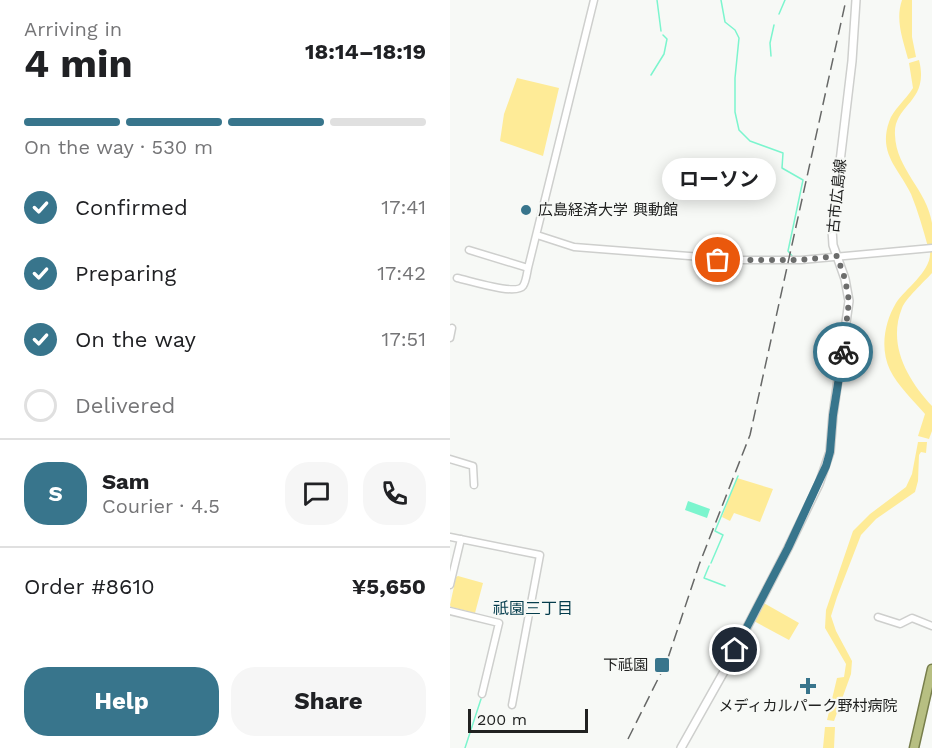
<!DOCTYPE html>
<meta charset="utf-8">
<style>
:root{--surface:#fff;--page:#f6f6f6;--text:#202124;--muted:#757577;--line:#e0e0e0;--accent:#38758c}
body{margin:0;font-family:"Work Sans","Noto Sans JP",sans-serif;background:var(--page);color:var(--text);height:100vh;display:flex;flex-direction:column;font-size:22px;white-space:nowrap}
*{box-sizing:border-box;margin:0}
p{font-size:20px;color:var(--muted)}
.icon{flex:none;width:33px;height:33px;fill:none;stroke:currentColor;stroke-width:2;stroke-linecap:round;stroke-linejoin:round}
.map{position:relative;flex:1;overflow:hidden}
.side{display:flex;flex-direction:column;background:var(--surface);width:450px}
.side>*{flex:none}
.scale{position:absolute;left:18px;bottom:15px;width:120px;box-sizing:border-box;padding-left:6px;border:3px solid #212221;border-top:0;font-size:16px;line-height:21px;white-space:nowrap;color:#212221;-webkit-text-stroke:4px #f7f9f6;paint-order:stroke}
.pin{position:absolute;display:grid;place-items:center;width:51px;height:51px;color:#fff;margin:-26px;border:3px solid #fff;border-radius:50%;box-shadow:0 2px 6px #0007}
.courier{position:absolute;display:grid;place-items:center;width:60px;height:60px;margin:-30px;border:4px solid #38758c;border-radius:50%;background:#fff;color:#222;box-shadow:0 2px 8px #0007}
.bubble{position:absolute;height:42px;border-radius:21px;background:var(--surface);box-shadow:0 3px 15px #0003;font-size:20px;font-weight:700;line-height:42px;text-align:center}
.summary em{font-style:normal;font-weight:700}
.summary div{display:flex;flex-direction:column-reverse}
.summary{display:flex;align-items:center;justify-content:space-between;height:102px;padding:0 24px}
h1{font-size:39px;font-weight:700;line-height:45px}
.bar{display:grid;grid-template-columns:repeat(4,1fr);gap:9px 6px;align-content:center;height:72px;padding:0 24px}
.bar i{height:8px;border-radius:4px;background:var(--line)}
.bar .active{background:var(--accent)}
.bar p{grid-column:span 4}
.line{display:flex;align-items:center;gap:15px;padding:0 24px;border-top:2px solid var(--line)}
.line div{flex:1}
.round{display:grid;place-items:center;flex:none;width:63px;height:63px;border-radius:24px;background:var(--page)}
ol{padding:0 24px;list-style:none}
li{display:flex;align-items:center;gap:18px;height:66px}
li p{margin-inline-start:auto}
li .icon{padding:6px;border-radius:50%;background:var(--accent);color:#fff;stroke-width:4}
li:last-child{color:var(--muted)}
li i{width:33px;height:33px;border:3px solid var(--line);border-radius:50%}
.button{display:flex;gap:12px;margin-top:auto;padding:12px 24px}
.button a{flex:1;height:69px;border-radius:24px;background:var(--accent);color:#fff;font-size:24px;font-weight:700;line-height:69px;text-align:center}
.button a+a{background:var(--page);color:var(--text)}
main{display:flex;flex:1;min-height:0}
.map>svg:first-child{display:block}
.green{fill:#feeb97}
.water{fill:#7cf5ce}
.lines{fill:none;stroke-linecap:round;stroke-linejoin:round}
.stream{stroke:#7cf5ce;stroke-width:1.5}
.tertiary-casing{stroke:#cecfcd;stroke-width:9}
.secondary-casing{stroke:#cecfcd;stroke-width:10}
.trunk-casing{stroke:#777e4b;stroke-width:11}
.tertiary{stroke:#fff;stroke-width:6}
.secondary{stroke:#fff;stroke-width:7}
.trunk{stroke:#b7bf82;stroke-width:8}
.rail{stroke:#676867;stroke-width:1.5;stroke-dasharray:12 6;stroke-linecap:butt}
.done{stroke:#6c6d6c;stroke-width:6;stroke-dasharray:0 10.8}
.route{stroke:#38758c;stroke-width:8}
.poi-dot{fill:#38758c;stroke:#f7f9f6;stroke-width:2}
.labels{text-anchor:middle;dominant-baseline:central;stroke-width:4.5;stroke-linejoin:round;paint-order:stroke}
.street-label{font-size:15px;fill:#212221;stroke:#f7f9f6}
.poi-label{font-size:15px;fill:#212221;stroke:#f7f9f6;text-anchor:start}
.neighbourhood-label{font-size:16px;fill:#043c4c;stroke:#f7f9f6}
</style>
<main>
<section class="side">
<div class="summary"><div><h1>4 min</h1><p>Arriving in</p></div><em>18:14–18:19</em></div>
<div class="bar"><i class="active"></i><i class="active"></i><i class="active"></i><i></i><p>On the way · 530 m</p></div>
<ol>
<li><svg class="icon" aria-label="check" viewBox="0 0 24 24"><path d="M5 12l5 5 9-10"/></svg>Confirmed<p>17:41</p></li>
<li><svg class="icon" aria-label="check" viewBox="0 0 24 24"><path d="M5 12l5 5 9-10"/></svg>Preparing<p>17:42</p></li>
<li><svg class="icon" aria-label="check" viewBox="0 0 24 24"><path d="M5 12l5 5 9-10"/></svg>On the way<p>17:51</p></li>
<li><i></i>Delivered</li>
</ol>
<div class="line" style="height:108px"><b class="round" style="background:var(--accent);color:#fff">S</b><div><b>Sam</b><p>Courier · 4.5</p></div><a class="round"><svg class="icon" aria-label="chat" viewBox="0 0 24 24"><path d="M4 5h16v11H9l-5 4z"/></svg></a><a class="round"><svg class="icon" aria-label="phone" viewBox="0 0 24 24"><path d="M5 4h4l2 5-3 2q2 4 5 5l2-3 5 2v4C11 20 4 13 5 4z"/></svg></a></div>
<div class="line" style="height:78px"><div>Order #8610</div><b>¥5,650</b></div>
<div class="button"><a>Help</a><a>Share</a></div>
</section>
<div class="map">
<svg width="482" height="748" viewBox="0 0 482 748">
<rect width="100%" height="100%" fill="#f7f9f6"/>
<path class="green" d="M452,0H462V37L466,57L458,59C453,40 445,20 452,0Z
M469,60C480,103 443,104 445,135C446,169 477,190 482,223C482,230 482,239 482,246L478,247C473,229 468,211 461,194C449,169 428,154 439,122C443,109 456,100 463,88L459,63Z
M67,78L109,88L93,156L50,141L54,114Z
M480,251H482V273C474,282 456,298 452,308C437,345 458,380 482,406V431L479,439L468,436L475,414C463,400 448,386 440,370C430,349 434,323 446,303C456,288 482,271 480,251Z
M468,442H477L476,453L471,452L469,455L468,481L465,492L426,519L411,535L387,597L381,616L386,631L402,661L401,674L384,721L377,720L387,678L394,677L396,664L375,628L376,610L403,531L420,514L456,487L462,474Z
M287,478L323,489L310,522L284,513L280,521L272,517Z
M8,576L33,583L25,613L1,607L0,605L6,577Z
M312,602L349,623L339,640L302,620Z
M375,727H385L384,748H373Z"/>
<path class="water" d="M238,501L260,509L257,518L235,510Z"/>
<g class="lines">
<path class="stream" d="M207,0L211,31
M271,0L275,22L285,30L289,38L285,78V112L289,130L300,141L333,153L332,168L353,180L338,251L343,257
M329,14L335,0
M321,56L320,43L324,25
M201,75L214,54L217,39L213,35
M261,563L273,535L265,531L288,476
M259,566L254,578L275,586
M15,748L31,699"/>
<g class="tertiary-casing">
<path id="tertiary" d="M87,235L124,247L290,260H351L482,248
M19,250L78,268L144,0
M7,278C18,280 66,296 73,286C76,282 77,273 78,268
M0,338L2,328
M0,459L23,466L24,485
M0,537L90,555L62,705
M0,585L11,539
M0,611L49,623L32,694
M428,617L450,624L462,618L482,626"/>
</g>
<g class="secondary-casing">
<path id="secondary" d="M231,748L276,668L338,548L369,484L380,452L383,415L399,301L395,279L383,245L382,229L402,61L406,0"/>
</g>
<g class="trunk-casing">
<path id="trunk" d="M464,748L482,669"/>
</g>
<use href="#tertiary" class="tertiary"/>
<use href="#secondary" class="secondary"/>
<use href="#trunk" class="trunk"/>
<path class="rail" d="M178,739L217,661L249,565L300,435L396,0"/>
</g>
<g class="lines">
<path class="done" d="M268,260H351L387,256L395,279L399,301L393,352"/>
<path class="route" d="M285,650L338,548L376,466L380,452L383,415L393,352"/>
</g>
<g class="poi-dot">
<circle cx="76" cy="210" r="6"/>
<rect x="204" y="657" width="16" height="16" rx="3"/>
<path d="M355 677h6v6h6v6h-6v6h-6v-6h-6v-6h6z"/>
</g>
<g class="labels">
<g class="street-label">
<text transform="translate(387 196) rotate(-84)">古市広島線</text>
</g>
<g class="poi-label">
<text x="88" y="210">広島経済大学 興動館</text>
<text x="198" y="665" text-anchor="end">下祗園</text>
<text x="358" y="706" text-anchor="middle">メディカルパーク野村病院</text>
</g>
<g class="neighbourhood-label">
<text x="83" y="608">祇園三丁目</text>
</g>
</g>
</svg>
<div class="scale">200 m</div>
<div class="pin" style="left:268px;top:260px;background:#ea580c"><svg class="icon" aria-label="bag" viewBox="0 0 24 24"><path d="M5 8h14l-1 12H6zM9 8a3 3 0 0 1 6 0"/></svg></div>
<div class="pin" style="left:285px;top:650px;background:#1f2937"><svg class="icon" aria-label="home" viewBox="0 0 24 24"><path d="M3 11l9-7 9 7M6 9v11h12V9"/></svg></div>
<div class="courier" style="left:393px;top:352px"><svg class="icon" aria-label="bike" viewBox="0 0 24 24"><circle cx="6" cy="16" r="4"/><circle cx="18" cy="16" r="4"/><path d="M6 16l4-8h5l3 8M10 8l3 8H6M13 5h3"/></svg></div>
<div class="bubble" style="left:212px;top:158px;width:114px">ローソン</div>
</div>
</main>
